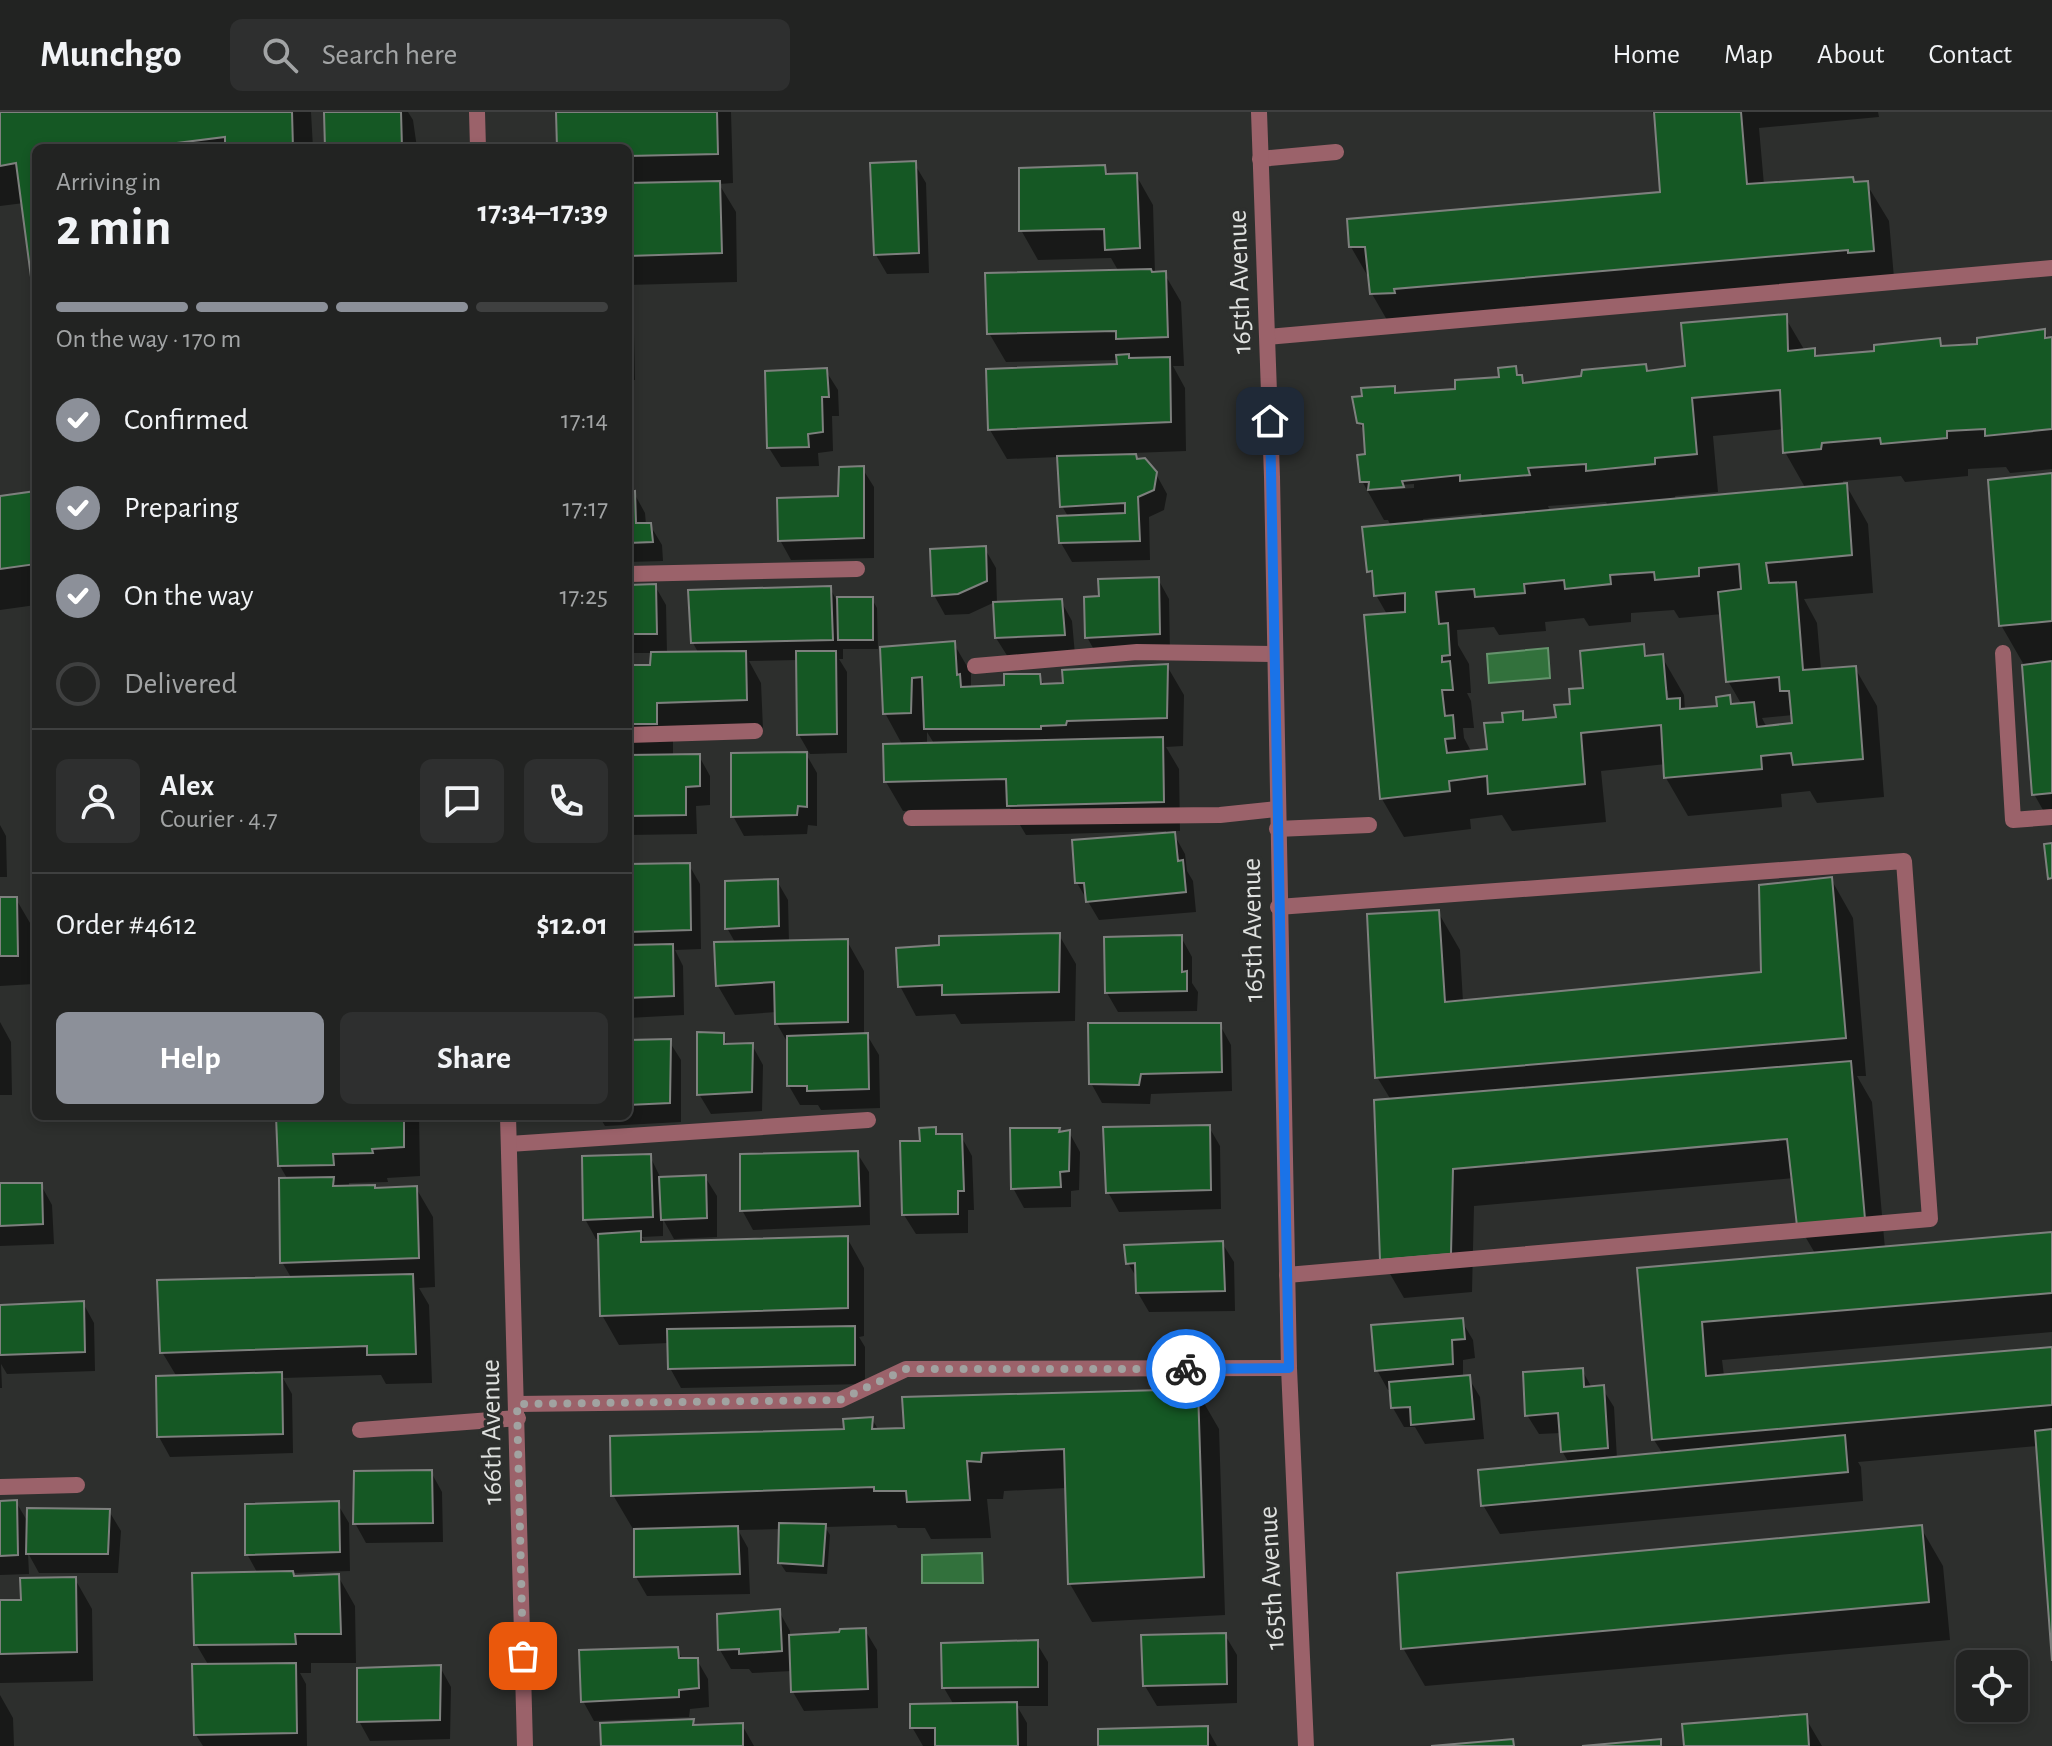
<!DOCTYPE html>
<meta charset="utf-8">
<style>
:root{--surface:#222322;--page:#2e2f2f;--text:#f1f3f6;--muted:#a2a4a5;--line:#3f4040;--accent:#8c9099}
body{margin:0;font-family:"Alegreya Sans",sans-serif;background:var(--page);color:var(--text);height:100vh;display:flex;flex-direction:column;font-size:30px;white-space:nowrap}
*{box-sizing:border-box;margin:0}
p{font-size:26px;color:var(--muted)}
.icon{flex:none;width:44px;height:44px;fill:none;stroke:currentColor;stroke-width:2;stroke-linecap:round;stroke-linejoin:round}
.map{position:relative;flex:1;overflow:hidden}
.details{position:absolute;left:32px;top:32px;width:600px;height:976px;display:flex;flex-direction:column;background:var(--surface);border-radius:12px;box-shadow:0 4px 12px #0003,0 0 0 2px var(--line)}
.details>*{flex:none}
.tools{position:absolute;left:1956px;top:1538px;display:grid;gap:16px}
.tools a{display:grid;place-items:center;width:72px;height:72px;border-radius:12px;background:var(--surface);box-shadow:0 4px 12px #0003,0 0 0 2px var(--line);font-size:40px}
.pin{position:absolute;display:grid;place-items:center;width:68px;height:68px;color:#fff;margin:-34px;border-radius:16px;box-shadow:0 4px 12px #0006}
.courier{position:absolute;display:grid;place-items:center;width:80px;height:80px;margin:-40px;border:6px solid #1a73e8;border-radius:50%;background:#fff;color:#222;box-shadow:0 2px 10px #0007}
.summary em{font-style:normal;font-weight:700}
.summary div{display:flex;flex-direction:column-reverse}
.summary{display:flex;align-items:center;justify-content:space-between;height:136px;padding:0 24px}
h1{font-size:52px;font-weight:700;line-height:60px}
.bar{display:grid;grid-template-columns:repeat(4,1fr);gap:12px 8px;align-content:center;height:96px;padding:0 24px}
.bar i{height:10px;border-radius:6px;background:var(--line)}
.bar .selected{background:var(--accent)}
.bar p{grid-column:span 4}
.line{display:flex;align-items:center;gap:20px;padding:0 24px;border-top:2px solid var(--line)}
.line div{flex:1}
.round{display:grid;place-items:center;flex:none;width:84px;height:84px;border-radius:12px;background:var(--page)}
ol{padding:0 24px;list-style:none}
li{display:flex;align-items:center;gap:24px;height:88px}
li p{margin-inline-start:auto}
li .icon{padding:8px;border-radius:50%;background:var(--accent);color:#fff;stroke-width:4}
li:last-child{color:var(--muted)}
li i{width:44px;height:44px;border:4px solid var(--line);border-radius:50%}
.cta{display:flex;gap:16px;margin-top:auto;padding:16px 24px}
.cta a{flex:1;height:92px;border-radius:12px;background:var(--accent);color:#fff;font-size:32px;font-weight:700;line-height:92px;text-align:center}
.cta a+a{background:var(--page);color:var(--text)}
header{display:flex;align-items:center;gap:48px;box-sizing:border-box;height:112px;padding:0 40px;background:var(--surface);border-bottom:2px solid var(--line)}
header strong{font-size:38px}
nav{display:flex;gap:44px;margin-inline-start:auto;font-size:28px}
.search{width:560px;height:72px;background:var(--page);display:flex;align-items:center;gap:20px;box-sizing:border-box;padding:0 28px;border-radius:12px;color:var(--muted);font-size:30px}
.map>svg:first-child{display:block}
.water{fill:#32713c;stroke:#66936d;stroke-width:2}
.shadow{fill:#0007;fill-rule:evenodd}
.building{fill:#155824;stroke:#7e807e;stroke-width:2;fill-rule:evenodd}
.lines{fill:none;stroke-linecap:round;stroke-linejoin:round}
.lane{stroke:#9b626a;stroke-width:16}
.street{stroke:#9b626a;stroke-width:16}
.done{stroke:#a1a3a1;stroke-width:8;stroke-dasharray:0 14.4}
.route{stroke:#1a73e8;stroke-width:10}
.labels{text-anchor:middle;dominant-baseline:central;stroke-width:7;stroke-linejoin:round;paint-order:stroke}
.street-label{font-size:28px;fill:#dfe1df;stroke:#2d2f2d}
</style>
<header>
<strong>Munchgo</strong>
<div class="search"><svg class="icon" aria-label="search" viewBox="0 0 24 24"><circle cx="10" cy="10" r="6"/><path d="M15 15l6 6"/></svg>Search here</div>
<nav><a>Home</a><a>Map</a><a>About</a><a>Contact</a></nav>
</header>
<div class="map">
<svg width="2052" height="1634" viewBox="0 0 2052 1634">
<rect width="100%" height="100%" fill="#2d2f2d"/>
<path class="water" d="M1548,536L1550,566L1489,571L1487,542Z
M982,1441L983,1471H922V1443Z"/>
<path class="shadow" d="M0,0H311L313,36H36V187L24,91L0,94Z
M326,0H408L413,8L417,36H327Z
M558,0H731L733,71L719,72L736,100L737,170L628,173V36H559Z
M1652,0H1878L1879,5L1759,16L1764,73L1866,71L1889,109L1895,177L1394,220L1372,182L1370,168L1351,135L1662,82L1656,8Z
M914,51L926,71L929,161L887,162L876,143Z
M1104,55L1110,64L1136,63L1153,93L1155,162L1164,161L1181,190L1184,254H1173L1185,276L1186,339L1133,341L1138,349L1156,362L1167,382L1164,398L1149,405L1150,448L1072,450L1061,431L1069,406L1062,394L1059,345L1007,347L990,318L1119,254V248L1006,250L989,221L1119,160L1111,146L1038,148L1021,118Z
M1785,205L1805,239L1814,238L1818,246L1875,241L1939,228L1943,236L1979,234L2044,219L2049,227H2052V357L2010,361L2006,355L1968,357V364L1905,370L1901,364L1843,369V374L1846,373L1868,412L1873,481L1804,487L1817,511L1821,558L1855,556L1877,594L1884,685L1817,691L1810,679L1781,682L1782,695L1688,704L1666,666V652L1601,659L1606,710L1512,719L1502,703L1470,707L1471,717L1404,725L1382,687L1388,504L1376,483L1375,468L1369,459L1391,414L1388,408H1384L1362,369L1367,343L1366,322L1359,311L1394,276L1398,283L1457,279L1502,267L1515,256L1525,273L1645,254L1649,260L1687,256ZM1784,317L1785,340L1806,377L1676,389L1675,384L1718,380L1713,324ZM1414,372V376L1385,378V374ZM1606,390L1609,395L1550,400L1548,394ZM1481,401L1484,406L1424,411L1423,407ZM1674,498L1679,506L1722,502L1728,569L1742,593H1734L1729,585L1719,595L1685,598L1684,583L1662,545L1649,546L1642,535L1585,577L1572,594L1558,607L1526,610L1521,601L1505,611L1489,639L1472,641L1464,626L1463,616H1474L1471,589L1467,581H1471L1469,552L1458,533L1457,518L1494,515L1499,523L1546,519L1545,510L1584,506L1589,514L1631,510V501ZM1663,575L1668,579L1669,597ZM1793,603L1794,613L1767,616L1762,606Z
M628,212L634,222L635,268H628Z
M826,259L838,278L839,304H832L833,339L818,341L819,354L781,355L769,336Z
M862,356L874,375V446L791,448L780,428L840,386Z
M2052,363V714L2034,682L2024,553L2001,513Z
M36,381V493L0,498V386Z
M634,381L645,401L646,413H650L662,433L663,449L628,450V382Z
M985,437L996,456L997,492L1061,489L1072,509L1075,543L1008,545L996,526L995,490L969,502L945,503L934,483Z
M1158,467L1169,487L1170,541L1098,545L1087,525Z
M655,474L666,493L667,542H699L693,531L830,476L839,493L872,487L877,496L878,537H843V547H839L847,560V641L806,642L817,661V714L808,713L807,722L744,724L733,704V643L810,642L799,623L798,548L749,549L761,571L763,617L673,620V644H699L710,664V693L696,694L697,722L628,723V555H652L653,541H628V475Z
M954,532L971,561V576L1006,575L1039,564L1045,574L1065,573L1167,554L1184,583L1183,634L1166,635L1179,657L1180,719H1172L1185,742L1187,759L1193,769L1196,800L1099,808L1077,771L1166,723V719L1026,723L1010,696L903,699L886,670L903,634L885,601L882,537ZM927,620L935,633H927Z
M0,713L6,724L7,765H0Z
M689,753L700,772L701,837L675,838L683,854L684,903L628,906V754Z
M1831,767L1853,806L1866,964H1857L1872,990L1885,1137L2052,1122V1220L1722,1248L1724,1264L2052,1237V1522L2038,1334L1858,1350L1861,1355L1863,1389L1500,1422L1483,1393L1569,1351L1562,1339L1561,1321L1539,1322L1527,1303L1582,1258L1592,1276H1602L1614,1295L1617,1347L1663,1342L1654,1328L1639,1158L1816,1143L1799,1114L1794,1066L1474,1094L1472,1180L1404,1186L1382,1148L1391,988L1377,965L1438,800L1460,838L1463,890L1763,862Z
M777,769L788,788L789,831L847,829L864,859V923H867L879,943L880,996L821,998L818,993H800L789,974V933L777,912V900L735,903L718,874L736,832L727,816Z
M0,787H16L33,816L34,872L0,874Z
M1059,823L1076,852L1075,909L961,912L955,902L916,904L900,874Z
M1181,825L1192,845V871L1198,880L1197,899L1118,900L1107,881Z
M0,910L11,930L12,983H0Z
M1220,913L1231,933L1232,979L1151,982L1150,992L1102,991L1091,971Z
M722,923L728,934L752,933L763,953L762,999L711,1002L699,982Z
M669,929L681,948V1010L605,1014L599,1004H628V930Z
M278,1004H419L420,1064L387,1066L388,1070L349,1071V1075L375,1078L416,1076L433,1105L435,1175L419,1176L429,1193L432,1271L386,1272L381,1263L283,1266L292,1282L293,1341L170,1345L159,1325L158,1265H177L162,1240L292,1167L282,1150L288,1068L280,1054Z
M1209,1015L1220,1034L1221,1097L1119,1100L1108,1080Z
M935,1017L940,1024H961L972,1044L974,1098H968V1121L916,1122L904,1103L923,1031Z
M1012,1019L1069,1020L1080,1040L1079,1078L1071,1079V1095L1024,1096L1013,1076Z
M857,1041L869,1060L870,1113L753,1118L742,1098Z
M650,1044L661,1067L705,1065L717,1084V1125L674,1127L663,1107V1124L642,1125L646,1132L847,1126L864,1156V1224L859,1225L865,1235V1272L681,1276L670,1256L669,1231L619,1233L602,1203L600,1127H596L585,1107Z
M0,1073H41L52,1093L54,1132L0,1134Z
M1222,1131L1234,1150L1235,1199L1149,1200L1138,1181V1168L1128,1151Z
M83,1191L94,1211L95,1259L7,1262L1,1252L2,1276H0V1195Z
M1461,1208L1473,1228L1475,1246L1463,1248V1266L1468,1265L1480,1285L1484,1327L1425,1332L1415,1315H1404L1393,1296L1392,1278H1388L1377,1258Z
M1197,1279L1219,1317L1225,1503L1092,1510L1070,1472L1067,1376L1004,1379L1003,1387H987L991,1426L931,1427L925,1416H898L896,1413L825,1415L830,1423L827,1462L786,1460L780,1451L781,1417L738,1418L748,1436L750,1482L647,1484L636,1465V1422L613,1383L846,1319L872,1307L879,1319L906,1318Z
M431,1360L442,1380L443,1430L366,1431L355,1411Z
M16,1390L29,1412L109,1399L121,1419L118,1461H39L28,1441L29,1462L0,1463V1391Z
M337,1391L349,1411L350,1459L292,1461L295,1466L338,1464L355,1494L356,1551H311V1561H300L306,1572L307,1634H203L196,1623L209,1554L196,1532L258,1462L247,1442Z
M1921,1416L1943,1454L1950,1528L1425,1574L1403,1536Z
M75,1467L92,1497L93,1569L0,1571V1490H23Z
M779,1499L790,1519V1525L865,1518L877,1538L878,1596L804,1599L793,1580L792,1559L752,1561L749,1557H731L720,1538Z
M1225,1523L1237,1543V1591L1157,1594L1145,1574Z
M1036,1530L1048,1550V1594H1017L1027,1611V1634H923L912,1615L954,1593L944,1576Z
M677,1537L683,1548H697L708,1567L709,1595L690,1597L689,1605L594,1609L583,1589Z
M440,1555L451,1575L450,1627L370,1629L359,1609Z
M0,1583L13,1606L14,1634H0Z
M1805,1605L1822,1634H1686Z
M693,1609L696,1615L742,1613L754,1634H603Z
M1207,1616L1217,1634H1100Z"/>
<path class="building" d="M0,0H292L293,36H225V25L137,36H36V203L16,51L0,54Z
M324,0H401L402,36H325Z
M556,0H717L718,42L628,44V36H557Z
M1654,0H1741L1747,72L1853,65L1854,70L1868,69L1874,139L1848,141V138L1394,177L1395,181L1370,182L1365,135H1349L1347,107L1660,80Z
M916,49L919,141L874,143L870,51Z
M1105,53L1106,62L1137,61L1140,136L1105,138L1104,117L1019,119V56Z
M720,69L722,141L628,144V71Z
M1151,157L1152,160L1166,159L1168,225L1116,227V219L987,222L985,161Z
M1787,202L1788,239L1815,236V244L1874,239V233L1940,226L1941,234L1977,232V226L2045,217V226L2052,225V317L1985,324V317L1947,319V326L1881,332L1880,326L1822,331L1821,337L1783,341L1780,278L1692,286L1697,342L1655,346V352L1586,359V352L1528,356L1530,363L1460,369V363L1402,369L1404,375L1368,378L1369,370H1360L1357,343L1365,342L1363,312L1357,311L1352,285L1362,284L1361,276L1395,274V281L1455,277V268L1499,265L1498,256L1516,254L1517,263H1522L1523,271L1581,264L1582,258L1646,252L1647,259L1685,254L1681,211Z
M1129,242V246L1170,245L1171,310L988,318L986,257L1117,252L1116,243Z
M827,256L829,285H822L823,320L808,322L809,335L767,336L765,259Z
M1136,342L1137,347L1145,346L1157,360L1154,378L1138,385L1140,429L1059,431L1057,404L1125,401V391L1060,395L1057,344Z
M864,354V426L778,429L777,386L838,384L839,355Z
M2052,361V509L1999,514L1988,368Z
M1847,371L1852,443L1766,451L1769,471L1796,470L1803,558L1856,554L1863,647L1793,653L1791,641L1761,644L1762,657L1664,666L1661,613L1581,621L1585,672L1488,682L1487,664L1449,669L1450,679L1380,687L1364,503L1405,500V481L1374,484L1372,459L1367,460L1362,415ZM1739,452L1741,477L1718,480L1726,570L1779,565L1780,579H1789L1792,611L1757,615L1754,590L1731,592L1730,583L1716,585L1717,594L1680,597V586L1667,587L1663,542L1645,544L1644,532L1580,539L1583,576L1569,577L1570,592L1554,593L1556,605L1523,608V599L1502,601L1503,610L1484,611L1487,637L1447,641L1445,627L1455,626L1453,603L1445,604L1442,578H1453L1450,549L1442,550V544L1450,543L1448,511L1439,512L1436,480L1474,477L1475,485L1525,481L1524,472L1564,468L1565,477L1611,472L1610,463L1654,460L1655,468L1699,464V456Z
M36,379V452L0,457V384Z
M635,379L636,411H651L653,430L628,431V380Z
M986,434L987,469L958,482L932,484L930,437Z
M1159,465L1160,522L1085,526L1084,485L1099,484L1098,467Z
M656,472L657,522H628V473Z
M831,474L833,528L691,531L688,478Z
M837,485H873V528H838Z
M1062,487L1065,523L995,526L993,490Z
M955,529L957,563L960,562L961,575L1004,573V562H1040L1041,572L1063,571L1062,558L1168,552L1167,606L1067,609L1066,613L1041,614V617H924L922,565L912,566L911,601L883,602L880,535Z
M746,539L747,588L657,591V612H628V553H650L651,540Z
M796,539H836L837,622L797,623Z
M2052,549V681L2032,683L2022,553Z
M1163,625L1164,690L1007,694L1006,667L884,670L883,632Z
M807,640V695L798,694L797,703L731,705V641Z
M700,642V674L686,675V703L628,704V643Z
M1175,720L1178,749L1183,748L1186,780L1086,790L1084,771H1075L1072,728Z
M2052,731V766L2048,767L2044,732Z
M690,751L691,818L628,820V752Z
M1832,765L1846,926L1375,966L1367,802L1439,798L1445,890L1761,860L1759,773Z
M778,767L779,814L725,817V769Z
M0,785H17L18,844H0Z
M1060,821L1059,880L942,883V873L898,875L896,836L939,833V824Z
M1182,823V860L1187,859V879L1105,881L1104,825Z
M848,827V910L775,912L774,870L716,874L714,830Z
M673,832L674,884L628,886V833Z
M1088,911H1221L1222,960L1141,962L1139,973L1089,972Z
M697,920L724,921V932L753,931L752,980L697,983Z
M868,921L869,977L807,979V974H787V924Z
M671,927L670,991L628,993V928Z
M1851,949L1865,1107L1797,1114L1787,1027L1453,1057L1451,1142L1380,1148L1374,988Z
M276,1004H404V1035L372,1037L373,1041L333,1042L334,1053L278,1054Z
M1210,1013L1211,1078L1106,1081L1103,1015Z
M936,1015V1022H962L964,1079H958V1102L902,1103L900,1029H920L919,1016Z
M1010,1016H1060L1059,1020L1070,1018L1069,1059L1060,1060L1061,1075L1011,1077Z
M858,1039L860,1094L740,1099V1042Z
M651,1042L653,1105L583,1108L582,1044Z
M706,1063L707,1106L661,1108L659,1065Z
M334,1065L333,1074L375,1073V1076L417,1074L419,1146L280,1151L279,1066Z
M0,1071H42L43,1112L0,1114Z
M641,1119V1130L848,1124V1196L600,1204L598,1122Z
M2052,1120V1181L1702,1210L1706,1264L2052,1235V1293L1652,1328L1637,1156Z
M1223,1129L1225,1179L1136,1181L1135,1151L1126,1152L1124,1133Z
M413,1162L416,1242L367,1243V1234L160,1241L157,1168Z
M84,1189L85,1240L0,1243V1193Z
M1463,1206L1465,1227L1452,1228L1453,1252L1375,1259L1371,1213Z
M855,1214V1253L668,1257L667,1217Z
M1583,1256L1584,1275L1604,1273L1608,1336L1561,1340L1558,1301L1525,1304L1523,1260Z
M282,1260L283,1322L157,1325L156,1264Z
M1470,1263L1474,1307L1411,1313L1410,1295L1391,1296L1389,1270Z
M1198,1277L1204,1465L1068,1472L1064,1337L982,1341L981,1350L967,1349L970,1388L907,1390L906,1379H874V1375L611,1384L610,1324L844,1317L843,1307L873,1305L872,1317L904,1316L902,1285Z
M2052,1317V1549L2035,1319Z
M1845,1323L1848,1360L1481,1394L1478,1358Z
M432,1358L433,1411L353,1412L354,1359Z
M17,1388L18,1443L0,1444V1389Z
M339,1389L340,1440L245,1443V1392Z
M27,1396L110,1397L108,1442H26Z
M779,1411L826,1412L823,1454L778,1451Z
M1922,1413L1929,1490L1401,1537L1397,1461Z
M738,1414L740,1462L634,1465V1417Z
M293,1459L294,1464L339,1462L341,1522H295L296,1532L194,1533L192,1461Z
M76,1465L77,1540L0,1542V1488H21L20,1466Z
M780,1497L782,1539L739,1542V1537L718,1538L717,1502Z
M866,1516L868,1577L791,1580L789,1523L839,1520L840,1517Z
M1226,1521L1227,1572L1143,1574L1141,1523Z
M1038,1528V1575L942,1576L941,1531Z
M678,1535L679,1546H698L699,1576L679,1578V1585L581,1590L579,1538Z
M296,1551L297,1621L194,1623L192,1552Z
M441,1553L440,1608L357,1610V1556Z
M1017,1590L1018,1634H935V1616H910V1592Z
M1807,1602L1809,1634H1684L1682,1612Z
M694,1607L693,1613L743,1611V1634H601L600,1611Z
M1208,1614V1634H1098V1617Z
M1513,1627L1514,1634H1431Z
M1661,1627V1634H1582Z"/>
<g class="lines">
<path class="lane" d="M1260,47L1336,40
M1268,225L2052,156
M628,462L857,457
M2003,541L2013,708L2052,705
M975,554L1137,540L1274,542
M628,623L755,619
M911,706L1220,703L1277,697
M1277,717L1369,713
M1278,795L1904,749L1930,1107L1287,1163
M509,1032L868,1008
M517,1292L840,1288L906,1257L1289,1256
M360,1318L518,1306
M0,1375L77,1373"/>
<path class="street" d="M477,0L478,36
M1259,0L1272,365L1289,1256L1306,1634
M508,1004L525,1634"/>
</g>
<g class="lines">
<path class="done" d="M523,1544L517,1292L840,1288L906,1257H1186"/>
<path class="route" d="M1186,1257L1289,1256L1270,309"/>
</g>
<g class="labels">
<g class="street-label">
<text transform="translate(1240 170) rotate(-92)">165th Avenue</text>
<text transform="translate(1253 818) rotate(-91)">165th Avenue</text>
<text transform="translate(492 1320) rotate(-91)">166th Avenue</text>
<text transform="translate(1272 1466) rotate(-93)">165th Avenue</text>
</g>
</g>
</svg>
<div class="tools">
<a><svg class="icon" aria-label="locate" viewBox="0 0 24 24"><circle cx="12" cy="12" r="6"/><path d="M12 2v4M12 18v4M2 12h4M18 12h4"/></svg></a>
</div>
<div class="pin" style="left:523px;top:1544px;background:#ea580c"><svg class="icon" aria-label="bag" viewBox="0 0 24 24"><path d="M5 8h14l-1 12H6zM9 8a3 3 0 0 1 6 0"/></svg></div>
<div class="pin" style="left:1270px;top:309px;background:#1f2937"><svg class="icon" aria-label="home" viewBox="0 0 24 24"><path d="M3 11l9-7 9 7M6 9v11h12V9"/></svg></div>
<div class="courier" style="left:1186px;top:1257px"><svg class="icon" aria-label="bike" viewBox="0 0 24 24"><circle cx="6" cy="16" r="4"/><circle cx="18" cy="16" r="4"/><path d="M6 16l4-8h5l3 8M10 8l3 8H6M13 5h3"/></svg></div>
<section class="details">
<div class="summary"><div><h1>2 min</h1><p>Arriving in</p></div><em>17:34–17:39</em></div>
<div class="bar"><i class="selected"></i><i class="selected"></i><i class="selected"></i><i></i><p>On the way · 170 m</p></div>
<ol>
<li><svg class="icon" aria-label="check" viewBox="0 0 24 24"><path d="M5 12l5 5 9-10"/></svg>Confirmed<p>17:14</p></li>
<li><svg class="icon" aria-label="check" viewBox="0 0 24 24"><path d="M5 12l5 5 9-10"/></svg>Preparing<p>17:17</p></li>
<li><svg class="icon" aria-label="check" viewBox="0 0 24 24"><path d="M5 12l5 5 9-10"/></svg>On the way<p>17:25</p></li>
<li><i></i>Delivered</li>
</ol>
<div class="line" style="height:144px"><a class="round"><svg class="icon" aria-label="person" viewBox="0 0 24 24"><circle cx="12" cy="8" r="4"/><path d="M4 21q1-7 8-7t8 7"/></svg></a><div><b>Alex</b><p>Courier · 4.7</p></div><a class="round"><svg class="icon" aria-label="chat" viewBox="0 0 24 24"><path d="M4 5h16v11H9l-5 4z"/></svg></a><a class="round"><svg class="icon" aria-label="phone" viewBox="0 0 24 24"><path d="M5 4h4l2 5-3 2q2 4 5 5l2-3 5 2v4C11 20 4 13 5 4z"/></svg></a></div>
<div class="line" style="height:104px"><div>Order #4612</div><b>$12.01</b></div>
<div class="cta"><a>Help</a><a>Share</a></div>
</section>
</div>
